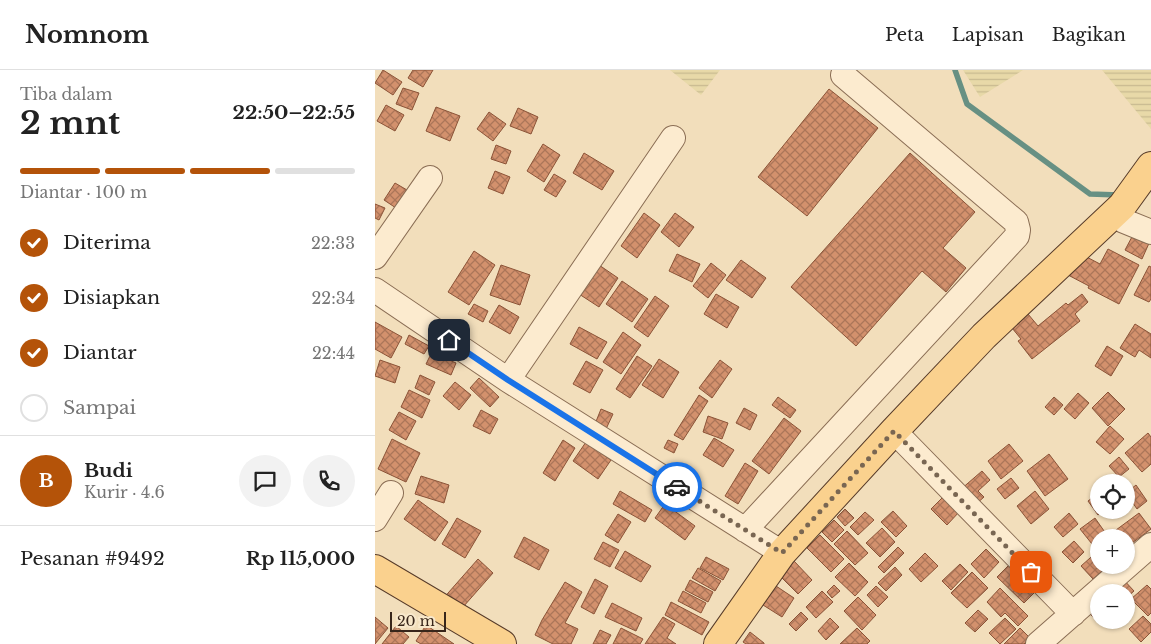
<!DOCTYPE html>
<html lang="id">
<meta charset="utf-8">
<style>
:root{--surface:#fff;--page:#f2f2f2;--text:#222;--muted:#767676;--line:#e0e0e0;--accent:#b45309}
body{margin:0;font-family:"Libre Baskerville",serif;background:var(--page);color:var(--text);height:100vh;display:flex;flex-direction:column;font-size:19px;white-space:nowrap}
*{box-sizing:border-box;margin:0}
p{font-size:16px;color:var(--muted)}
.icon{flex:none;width:28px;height:28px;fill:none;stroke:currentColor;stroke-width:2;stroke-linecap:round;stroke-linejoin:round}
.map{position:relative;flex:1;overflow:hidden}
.sheet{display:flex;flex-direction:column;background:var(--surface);width:375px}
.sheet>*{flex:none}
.buttons{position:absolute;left:715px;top:404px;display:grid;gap:10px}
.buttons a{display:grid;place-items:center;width:45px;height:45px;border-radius:50%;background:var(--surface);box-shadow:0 1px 4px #0004;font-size:25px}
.scale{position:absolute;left:15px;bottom:12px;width:56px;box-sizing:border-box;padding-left:5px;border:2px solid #38261a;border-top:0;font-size:14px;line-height:18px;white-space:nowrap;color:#38261a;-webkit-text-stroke:4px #f8e8cb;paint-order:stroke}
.pin{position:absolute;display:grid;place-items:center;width:42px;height:42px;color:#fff;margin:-21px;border-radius:10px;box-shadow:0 2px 8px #0006}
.courier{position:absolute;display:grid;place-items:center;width:50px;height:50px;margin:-25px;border:4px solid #1a73e8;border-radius:50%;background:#fff;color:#222;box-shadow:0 1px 6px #0007}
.overview em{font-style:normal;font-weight:800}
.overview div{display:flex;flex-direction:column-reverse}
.overview{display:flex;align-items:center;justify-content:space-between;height:85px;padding:0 20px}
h1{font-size:32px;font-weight:800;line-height:38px}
.bar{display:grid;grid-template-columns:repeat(4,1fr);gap:8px 5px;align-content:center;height:60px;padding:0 20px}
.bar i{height:6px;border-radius:4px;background:var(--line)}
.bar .selected{background:var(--accent)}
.bar p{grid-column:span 4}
.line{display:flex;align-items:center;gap:12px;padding:0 20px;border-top:1px solid var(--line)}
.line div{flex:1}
.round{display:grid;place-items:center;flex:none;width:52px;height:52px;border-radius:26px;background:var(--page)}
ol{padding:0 20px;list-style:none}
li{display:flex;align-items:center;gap:15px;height:55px}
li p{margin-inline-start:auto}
li .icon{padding:5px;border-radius:50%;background:var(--accent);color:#fff;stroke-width:4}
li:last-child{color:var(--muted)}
li i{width:28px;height:28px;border:2px solid var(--line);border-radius:50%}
header{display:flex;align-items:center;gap:30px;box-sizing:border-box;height:70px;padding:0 25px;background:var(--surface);border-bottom:1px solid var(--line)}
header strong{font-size:24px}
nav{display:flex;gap:28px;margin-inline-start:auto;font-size:18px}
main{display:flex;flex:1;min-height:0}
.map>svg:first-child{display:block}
.farmland{fill:url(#farmland-rules)}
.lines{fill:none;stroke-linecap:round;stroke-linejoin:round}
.stream{stroke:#679083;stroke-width:5.5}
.building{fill:url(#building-cross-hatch);stroke:#8b5337}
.minor-casing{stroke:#8a6d54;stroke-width:26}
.major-casing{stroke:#573b29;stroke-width:30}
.minor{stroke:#fcebcf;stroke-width:24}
.major{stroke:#fad18e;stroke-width:28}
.done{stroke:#796652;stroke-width:5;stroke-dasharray:0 9}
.route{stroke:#1a73e8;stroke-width:6}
</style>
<header>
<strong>Nomnom</strong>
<nav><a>Peta</a><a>Lapisan</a><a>Bagikan</a></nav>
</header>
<main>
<section class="sheet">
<div class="overview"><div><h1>2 mnt</h1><p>Tiba dalam</p></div><em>22:50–22:55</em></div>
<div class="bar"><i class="selected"></i><i class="selected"></i><i class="selected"></i><i></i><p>Diantar · 100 m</p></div>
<ol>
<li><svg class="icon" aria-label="check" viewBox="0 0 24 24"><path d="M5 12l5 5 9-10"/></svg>Diterima<p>22:33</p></li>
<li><svg class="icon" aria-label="check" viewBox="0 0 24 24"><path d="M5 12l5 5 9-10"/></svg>Disiapkan<p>22:34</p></li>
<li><svg class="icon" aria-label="check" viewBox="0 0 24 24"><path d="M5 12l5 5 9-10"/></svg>Diantar<p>22:44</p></li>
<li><i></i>Sampai</li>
</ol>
<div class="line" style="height:90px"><b class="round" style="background:var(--accent);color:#fff">B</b><div><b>Budi</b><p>Kurir · 4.6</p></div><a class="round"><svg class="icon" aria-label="chat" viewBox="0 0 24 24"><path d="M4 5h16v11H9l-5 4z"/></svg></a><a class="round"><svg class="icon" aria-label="phone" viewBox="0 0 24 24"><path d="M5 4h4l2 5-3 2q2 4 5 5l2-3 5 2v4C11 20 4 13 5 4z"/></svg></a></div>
<div class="line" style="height:65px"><div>Pesanan #9492</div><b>Rp 115,000</b></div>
</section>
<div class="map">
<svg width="776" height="574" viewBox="0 0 776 574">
<defs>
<pattern id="farmland-rules" width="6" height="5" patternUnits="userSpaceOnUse" patternTransform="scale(1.25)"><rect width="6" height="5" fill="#e8d9a8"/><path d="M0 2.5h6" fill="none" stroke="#c8ba90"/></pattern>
<pattern id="building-cross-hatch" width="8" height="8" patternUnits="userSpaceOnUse" patternTransform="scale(1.25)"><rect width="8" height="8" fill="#d3916d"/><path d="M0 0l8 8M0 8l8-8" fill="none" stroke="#ac7659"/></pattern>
</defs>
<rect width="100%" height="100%" fill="#f2debb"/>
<path class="farmland" d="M295,0H345L326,25Z
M588,0H648L605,27Z
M727,0H776V59Z"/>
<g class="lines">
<path class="stream" d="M580,0L592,34L715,124L744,125"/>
</g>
<path class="building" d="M8,0L27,12L18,25L0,13Z
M38,0H58L48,17L33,8Z
M28,18L44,23L37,40L21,34Z
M454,19L503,58L432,146L383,107Z
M11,35L29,45L20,61L2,51Z
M61,37L85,46L75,71L51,61Z
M143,38L163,47L156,64L135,56Z
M114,42L131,54L118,71L102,59Z
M168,74L185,85L169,112L152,101Z
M121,75L136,81L131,94L116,89Z
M209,83L239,101L227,120L198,103Z
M535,83L600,142L568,178L591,198L571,222L547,201L481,276L416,217Z
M120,101L135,107L128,124L113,118Z
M179,104L191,111L181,127L169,120Z
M20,113L32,120L21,138L9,130Z
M0,134L10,138L4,150L0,148Z
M269,143L285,155L262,188L246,176Z
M300,143L319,157L304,177L286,162Z
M759,163L775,171L767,189L750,180Z
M733,179L764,195L744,234L713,218L714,216L693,205L704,183L725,194Z
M99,181L120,195L94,235L73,222Z
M302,184L325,194L317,212L294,201Z
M366,190L391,208L377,228L351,210Z
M336,193L351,205L333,228L318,216Z
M126,195L155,205L145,235L115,225Z
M224,195L243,208L224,237L204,224Z
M774,196L776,197V229L774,232L759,225Z
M247,211L273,229L257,252L231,234Z
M341,224L364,237L352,258L329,244Z
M707,224L713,232L700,244L705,251L657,289L643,271L646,269L637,258L653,244L663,256L691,233L693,235Z
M280,226L294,236L273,267L259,257Z
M99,234L113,241L108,252L93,244Z
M124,235L144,247L135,264L114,252Z
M0,252L27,267L16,288L0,279Z
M760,254L776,264V288L764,280L760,287L745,278Z
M204,257L232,272L222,289L195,274Z
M248,262L266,275L246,304L228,292Z
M34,265L54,276L49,284L30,274Z
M732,276L748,286L736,306L720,296Z
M57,282L81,293L76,305L51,294Z
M262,286L277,296L255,328L241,319Z
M284,289L304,302L288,328L267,315Z
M5,290L25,297L20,313L0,306Z
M345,290L357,299L337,328L324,318Z
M211,291L228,300L215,323L198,314Z
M45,305L60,312L54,325L40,318Z
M104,308L124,327L115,337L95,318Z
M80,312L96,325L84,340L68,326Z
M34,320L55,330L47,348L26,337Z
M733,322L750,339L733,356L717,338Z
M703,323L714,333L700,349L689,339Z
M324,325L333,331L308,370L299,365Z
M403,327L421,340L415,348L397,335Z
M679,327L688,335L679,345L670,337Z
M369,338L382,345L375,360L361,353Z
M226,339L238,344L231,359L220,354Z
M106,340L123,349L115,364L98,356Z
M24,342L41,351L31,370L14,360Z
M333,346L353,353L347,369L328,362Z
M409,348L426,361L394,404L377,391Z
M735,356L749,369L735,384L721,372Z
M773,363L776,367V394L767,402L750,383Z
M339,368L359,380L348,397L328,385Z
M17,369L45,383L31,412L3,399Z
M188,370L200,378L180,411L168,403Z
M293,370L303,374L299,383L289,378Z
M211,372L236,390L223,409L198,391Z
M634,374L648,391L626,409L613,391Z
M674,384L693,409L670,426L652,401Z
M744,387L754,399L744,407L734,396Z
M370,393L383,401L363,434L350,426Z
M607,401L615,410L603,421L609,427L600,435L585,420Z
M46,406L74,415L69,433L40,424Z
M636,408L644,418L630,429L622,419Z
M761,415L772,431L762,439L751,423Z
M245,421L277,440L270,452L238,434Z
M660,421L674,439L656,454L642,436Z
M724,423V440H729L723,445L713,431Z
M570,425L585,441L572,455L556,439Z
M43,430L73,452L60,471L29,449Z
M290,434L320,456L310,470L280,448Z
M470,439L479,448L470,456L462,447Z
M518,441L532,456L521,467L506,452Z
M490,442L499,450L483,465L475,457Z
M694,443L703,454L688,467L679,457Z
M764,443L776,459L753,476L751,468H746L741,460Z
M243,444L256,452L243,473L230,465Z
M82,448L106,461L90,488L67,474Z
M720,448L734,468H724V477L721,479L705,459Z
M459,450L469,460L457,472L447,462Z
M507,458L520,472L505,487L491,473Z
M472,461L493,483L480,495L459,474Z
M445,465L469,489L456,502L432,478Z
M149,467L174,480L164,500L139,487Z
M699,471L709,482L698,493L687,482Z
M228,472L244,480L235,497L219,489Z
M523,477L529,483L509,503L503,497Z
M611,479L624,492L609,508L596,494Z
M724,480V495H734L718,509L706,496Z
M250,481L276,496L266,512L240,498Z
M550,483L563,496L546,512L534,499Z
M331,487L354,499L348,510L325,498Z
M103,489L118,503L81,545L66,531Z
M419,491L437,510L423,524L405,506Z
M638,491L664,518L649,533L622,507Z
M474,493L493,512L480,526L460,507Z
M585,494L593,502L576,520L567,511Z
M520,497L527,505L511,521L503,513Z
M323,498L346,511L340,521L317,508Z
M597,502L613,518L592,538L576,523Z
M747,508L759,521L751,528V522H731Z
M220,509L233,516L219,544L206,537Z
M315,510L338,522L333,532L310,520Z
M190,512L207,522L190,553L203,559L196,574H178L160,565L167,550Z
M459,515L465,521L457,528L452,522Z
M772,515L776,519V543L773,546L756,529Z
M401,516L419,528L407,547L388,535Z
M501,516L513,527L503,537L492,525Z
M625,518L653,546L643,556L630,543L626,547L612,532Z
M308,521L331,533L326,543L303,531Z
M447,521L458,532L441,548L431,537Z
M483,527L501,545L487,560L469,541Z
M296,532L334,552L327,565L290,545Z
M237,533L267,548L261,561L230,547Z
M724,535V550H728L724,553L715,544Z
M603,540L613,549L600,562L590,553Z
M426,542L433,549L421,561L414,554Z
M768,546L776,554V562L766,572L754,559Z
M0,547L13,558L0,574Z
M288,547L300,554L292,568L301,574H270Z
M455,548L464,557L451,570L443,561Z
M630,548L641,559L625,574L614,563Z
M51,555L79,574H46L41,571Z
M21,556L34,567L28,574H7Z
M246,558L268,569L265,574H238Z
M482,558L495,571L492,574H465Z
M645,558L655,568L649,574H629Z
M225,560L236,565L231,574H218Z
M375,562L389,573V574H371L368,572Z"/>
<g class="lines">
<g class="minor-casing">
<path id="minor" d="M739,144L749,151L776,162
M0,187L55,108
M0,220L133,310L407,483
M133,310L298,68
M519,361L698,544
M0,449L16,423
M370,460L642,166L643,160L641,152L468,5
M663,574L776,475"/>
</g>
<g class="major-casing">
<path id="major" d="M0,499L127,574
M343,574L407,483L519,361L609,266L747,136L776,96"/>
</g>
<use href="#minor" class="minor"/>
<use href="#major" class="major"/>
</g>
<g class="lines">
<path class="done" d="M302,417L407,483L519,361L656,502"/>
<path class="route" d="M74,270L133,310L302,417"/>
</g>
</svg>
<div class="buttons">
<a><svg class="icon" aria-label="locate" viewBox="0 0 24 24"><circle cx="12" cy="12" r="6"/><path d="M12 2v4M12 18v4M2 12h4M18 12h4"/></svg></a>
<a>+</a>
<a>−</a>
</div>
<div class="scale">20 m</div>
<div class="pin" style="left:656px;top:502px;background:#ea580c"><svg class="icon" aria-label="bag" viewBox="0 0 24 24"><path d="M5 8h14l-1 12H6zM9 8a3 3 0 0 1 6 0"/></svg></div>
<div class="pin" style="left:74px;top:270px;background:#1f2937"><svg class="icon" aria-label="home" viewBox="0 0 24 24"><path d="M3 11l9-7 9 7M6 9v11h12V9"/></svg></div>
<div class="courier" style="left:302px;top:417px"><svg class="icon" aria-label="car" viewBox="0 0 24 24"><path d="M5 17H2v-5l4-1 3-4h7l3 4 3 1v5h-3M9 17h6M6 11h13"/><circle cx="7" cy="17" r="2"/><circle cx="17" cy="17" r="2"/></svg></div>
</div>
</main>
